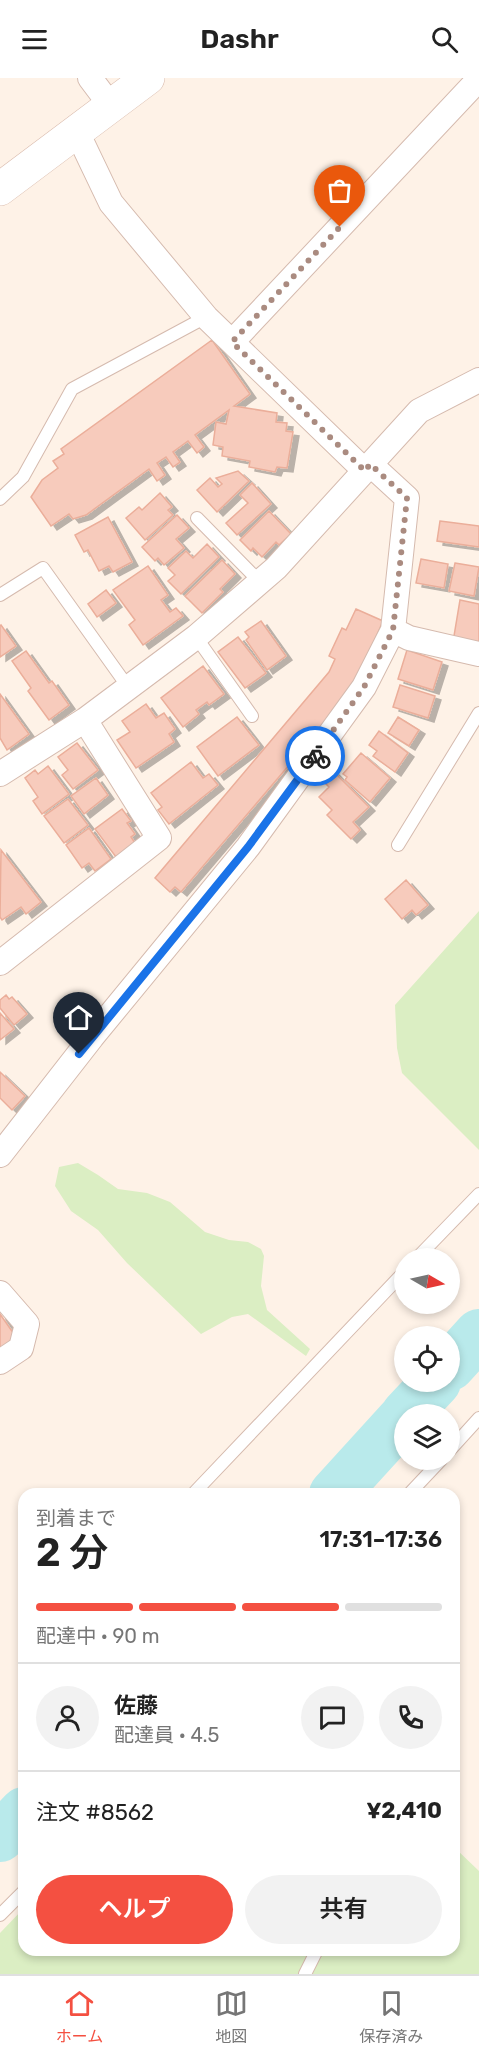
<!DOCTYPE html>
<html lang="ja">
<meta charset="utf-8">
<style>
:root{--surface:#fff;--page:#f2f2f2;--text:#222;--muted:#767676;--line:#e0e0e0;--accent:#f45041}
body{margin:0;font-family:Rubik,"Noto Sans JP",sans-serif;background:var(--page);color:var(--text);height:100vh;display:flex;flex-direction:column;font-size:22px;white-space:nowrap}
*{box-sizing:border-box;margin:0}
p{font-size:20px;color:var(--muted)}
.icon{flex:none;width:33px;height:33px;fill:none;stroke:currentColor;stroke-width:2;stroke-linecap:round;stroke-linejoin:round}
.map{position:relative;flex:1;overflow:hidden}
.panel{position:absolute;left:18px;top:1410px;width:442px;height:468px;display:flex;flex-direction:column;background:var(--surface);border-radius:18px;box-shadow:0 3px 9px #0003}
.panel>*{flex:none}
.needle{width:39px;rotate:99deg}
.controls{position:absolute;left:394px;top:1170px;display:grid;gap:12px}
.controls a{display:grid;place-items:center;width:66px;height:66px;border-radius:50%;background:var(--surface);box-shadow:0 3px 9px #0003;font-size:30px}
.pin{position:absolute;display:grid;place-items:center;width:51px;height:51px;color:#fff;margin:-62px -26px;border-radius:50% 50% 50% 0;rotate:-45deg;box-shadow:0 0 6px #0007}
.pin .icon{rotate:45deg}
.courier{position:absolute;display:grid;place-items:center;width:60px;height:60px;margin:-30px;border:4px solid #1a73e8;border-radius:50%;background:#fff;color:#222;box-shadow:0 2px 8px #0007}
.overview em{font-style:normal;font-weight:600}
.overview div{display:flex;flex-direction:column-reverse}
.overview{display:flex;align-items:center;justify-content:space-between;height:102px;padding:0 18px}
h1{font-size:39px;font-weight:600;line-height:45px}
.bar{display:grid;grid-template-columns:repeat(4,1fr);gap:9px 6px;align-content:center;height:72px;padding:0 18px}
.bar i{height:8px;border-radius:4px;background:var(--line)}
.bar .selected{background:var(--accent)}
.bar p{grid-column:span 4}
.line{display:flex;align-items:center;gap:15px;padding:0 18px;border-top:2px solid var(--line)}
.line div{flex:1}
.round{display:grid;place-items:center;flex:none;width:63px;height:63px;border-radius:32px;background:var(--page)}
.action{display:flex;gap:12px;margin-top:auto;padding:12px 18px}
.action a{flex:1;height:69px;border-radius:36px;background:var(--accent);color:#fff;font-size:24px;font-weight:600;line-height:69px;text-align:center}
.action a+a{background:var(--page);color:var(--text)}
header{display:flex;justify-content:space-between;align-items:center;height:78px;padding:0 18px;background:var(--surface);font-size:27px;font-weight:600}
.dock{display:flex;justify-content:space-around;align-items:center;height:84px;border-top:2px solid var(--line);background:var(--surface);font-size:16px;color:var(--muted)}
.dock a{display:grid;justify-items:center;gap:3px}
.dock .selected{color:var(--accent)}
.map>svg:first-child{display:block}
.green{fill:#dbeec3}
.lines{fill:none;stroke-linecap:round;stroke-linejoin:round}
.river{stroke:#b9eaeb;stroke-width:50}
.building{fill:#f7cbbc;stroke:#ebae9a;stroke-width:1.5;filter:url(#shadow)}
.lane-casing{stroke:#d5baae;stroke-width:14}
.street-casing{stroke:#d5baae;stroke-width:26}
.secondary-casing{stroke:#dabbad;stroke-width:34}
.lane{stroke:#fff;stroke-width:12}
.street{stroke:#fff;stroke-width:24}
.secondary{stroke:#fff;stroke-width:33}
.done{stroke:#aa8b80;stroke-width:6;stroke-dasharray:0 10.8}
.route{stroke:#1a73e8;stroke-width:8}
</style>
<header><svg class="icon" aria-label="menu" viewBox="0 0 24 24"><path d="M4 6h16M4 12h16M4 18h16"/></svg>Dashr<svg class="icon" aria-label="search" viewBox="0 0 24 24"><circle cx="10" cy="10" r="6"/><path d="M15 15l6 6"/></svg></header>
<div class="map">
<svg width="479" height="1896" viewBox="0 0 479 1896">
<defs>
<filter id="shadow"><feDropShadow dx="6" dy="4" stdDeviation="0" flood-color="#0004"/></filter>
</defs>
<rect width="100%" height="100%" fill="#fef2e7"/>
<path class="green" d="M479,833V1072L402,995L397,970L395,927Z
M78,1085L98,1097L118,1111L147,1115L170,1124L205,1154L229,1162L248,1164L261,1171L264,1178L261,1208L267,1232L310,1271L306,1278L248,1236L232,1239L201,1256L127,1185L98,1152L71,1133L55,1108L59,1089Z
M455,1770L479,1793V1896H0V1855L24,1830V1872H454Z"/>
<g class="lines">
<path class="river" d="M450,1288L479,1256
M406,1336L436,1304
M334,1416L405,1338
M0,1759L24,1734"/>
</g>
<path class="building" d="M212,262L250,316L234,328L277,335L276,344L287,345L286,353L293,354L287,390L277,389L275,394L249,389L250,383L222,378L223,369L213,367L216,344L226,346L229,332L195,357L204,369L197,375L188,363L173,374L180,384L173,389L166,379L157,385L165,397L157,403L149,391L86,437L73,441L69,436L51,448L31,419L42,402L58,390L53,383L64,376L61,371Z
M238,393L249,403L217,434L197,412L210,400L218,409L222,406L216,400Z
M252,405L271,426L237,457L226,445L248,425L240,417Z
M160,415L172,429L168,432L173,437L145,462L126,440L139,429L142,432Z
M269,433L291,456L279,467L276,464L262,479L253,470L251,473L240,462Z
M177,437L189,450L176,461L184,470L164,487L158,480L155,483L142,469Z
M108,439L132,484L113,494L109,488L99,493L88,472L84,474L75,457Z
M440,443L479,448V469L437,463Z
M207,466L219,479L181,516L168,503L175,497L168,490L186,473L193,480Z
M421,481L448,486L444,510L416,505Z
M222,482L235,496L220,511L223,514L202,535L185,518Z
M455,485L479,489L474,518L449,513Z
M148,488L168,517L161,522L170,534L176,530L183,538L143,567L129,547L135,542L113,512Z
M106,512L116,525L97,539L88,526Z
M460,522L479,526V569L453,564Z
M356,531L383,543L353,612L181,814L175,809L170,814L155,800L329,594L335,581L329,578L342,550L346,552Z
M261,543L286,578L267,592L246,562L249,559L245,554Z
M1,547L16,568L0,579V548Z
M238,559L266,595L245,610L218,574Z
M407,572L442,584L433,612L398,601Z
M26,573L49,605L52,603L69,627L49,642L28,613L31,610L12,583Z
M203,588L224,616L209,627L207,624L196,632L199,636L183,649L161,620Z
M400,607L435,618L428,640L393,629Z
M0,616L29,656L7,672L0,660Z
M146,626L156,640L164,635L175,651L169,656L174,664L136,690L117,662L130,654L122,643Z
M237,639L259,667L218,698L197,669Z
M398,639L419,652L409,668L388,655Z
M379,653L408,675L395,694L373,678L377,673L369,667Z
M77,665L98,692L73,711L62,697L68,692L58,679Z
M361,675L390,700L370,724L345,702L347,699L343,696Z
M191,684L203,700L209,696L218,707L169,746L158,732L162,729L151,715Z
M48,688L69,716L42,736L33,723L38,719L25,700L35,692L38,696Z
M333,693L369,729L353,744L360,752L351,761L327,737L332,732L319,719L329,709L323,703Z
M96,700L108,717L84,736L71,718Z
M68,721L88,747L64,765L44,738Z
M122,731L131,743L127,745L135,756L131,759L135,765L116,779L95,751Z
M89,750L111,781L95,793L89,785L82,790L66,767Z
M1,772L41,824L26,836L21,829L2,842L0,839Z
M406,802L428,827L416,837L412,832L402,841L385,821Z
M6,917L9,921L12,919L27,936L14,947L0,930V922Z
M0,935L14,951L0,962Z
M0,994L25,1018L12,1032L0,1020Z
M0,1236L16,1259L0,1271Z"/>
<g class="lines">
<g class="lane-casing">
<path id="lane" d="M0,421L23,399L72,311L206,239
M197,440L260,504
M0,517L43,490L128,609
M196,559L252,638
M398,767L479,635
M417,1180L479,1116
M450,1372L479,1340
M193,1416L405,1193
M409,1416L441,1382
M0,1837L24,1813
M305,1896L317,1872"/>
</g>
<g class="street-casing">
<path id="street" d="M90,0L111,28
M77,54L111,125L206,239L365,393
M232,264L479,1
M393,552L409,560L479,576
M0,696L85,642L196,559L276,490L419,333L479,302
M0,885L159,760L85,642
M0,1077L92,959L248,769L364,609L393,552L407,420L370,386
M0,1215L27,1246L21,1270L0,1284"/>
</g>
<g class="secondary-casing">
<path id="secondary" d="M0,111L148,0"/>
</g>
<use href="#lane" class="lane"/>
<use href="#street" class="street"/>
<use href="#secondary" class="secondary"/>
</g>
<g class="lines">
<path class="done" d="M315,678L364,609L393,552L407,420L370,386L365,393L232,264L340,149"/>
<path class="route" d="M79,976L248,769L315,678"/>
</g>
</svg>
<div class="controls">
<a><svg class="needle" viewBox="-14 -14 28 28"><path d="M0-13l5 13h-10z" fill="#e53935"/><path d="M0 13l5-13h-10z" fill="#767676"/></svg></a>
<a><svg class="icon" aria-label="locate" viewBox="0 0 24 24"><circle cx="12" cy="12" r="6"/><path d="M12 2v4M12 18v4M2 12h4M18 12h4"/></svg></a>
<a><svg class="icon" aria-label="layers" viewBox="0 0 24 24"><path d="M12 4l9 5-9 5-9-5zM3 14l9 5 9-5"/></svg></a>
</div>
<div class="pin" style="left:340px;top:149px;background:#ea580c"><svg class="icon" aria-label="bag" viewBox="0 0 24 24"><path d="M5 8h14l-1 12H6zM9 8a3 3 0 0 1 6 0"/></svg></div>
<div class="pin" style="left:79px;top:976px;background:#1f2937"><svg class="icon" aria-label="home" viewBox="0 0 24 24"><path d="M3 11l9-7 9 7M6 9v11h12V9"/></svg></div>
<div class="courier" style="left:315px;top:678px"><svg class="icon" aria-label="bike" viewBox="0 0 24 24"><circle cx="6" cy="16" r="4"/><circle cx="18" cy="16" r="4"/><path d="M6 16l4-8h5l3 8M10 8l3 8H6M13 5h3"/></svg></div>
<section class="panel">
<div class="overview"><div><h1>2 分</h1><p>到着まで</p></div><em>17:31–17:36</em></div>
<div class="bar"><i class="selected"></i><i class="selected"></i><i class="selected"></i><i></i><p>配達中 · 90 m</p></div>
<div class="line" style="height:108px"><a class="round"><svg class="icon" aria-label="person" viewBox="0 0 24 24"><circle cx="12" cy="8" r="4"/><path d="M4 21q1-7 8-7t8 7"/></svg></a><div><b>佐藤</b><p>配達員 · 4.5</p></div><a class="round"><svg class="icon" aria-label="chat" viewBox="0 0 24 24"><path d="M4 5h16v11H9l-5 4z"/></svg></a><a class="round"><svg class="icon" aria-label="phone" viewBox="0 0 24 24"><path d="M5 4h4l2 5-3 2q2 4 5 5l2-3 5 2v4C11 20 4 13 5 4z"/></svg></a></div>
<div class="line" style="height:78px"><div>注文 #8562</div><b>¥2,410</b></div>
<div class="action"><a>ヘルプ</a><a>共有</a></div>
</section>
</div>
<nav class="dock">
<a class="selected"><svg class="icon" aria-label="home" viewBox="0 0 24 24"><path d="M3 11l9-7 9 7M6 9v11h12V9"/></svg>ホーム</a>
<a><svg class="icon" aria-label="map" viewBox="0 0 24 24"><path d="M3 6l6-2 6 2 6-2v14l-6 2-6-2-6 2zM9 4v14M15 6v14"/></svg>地図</a>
<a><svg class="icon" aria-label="saved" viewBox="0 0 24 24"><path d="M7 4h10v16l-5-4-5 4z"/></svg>保存済み</a>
</nav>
